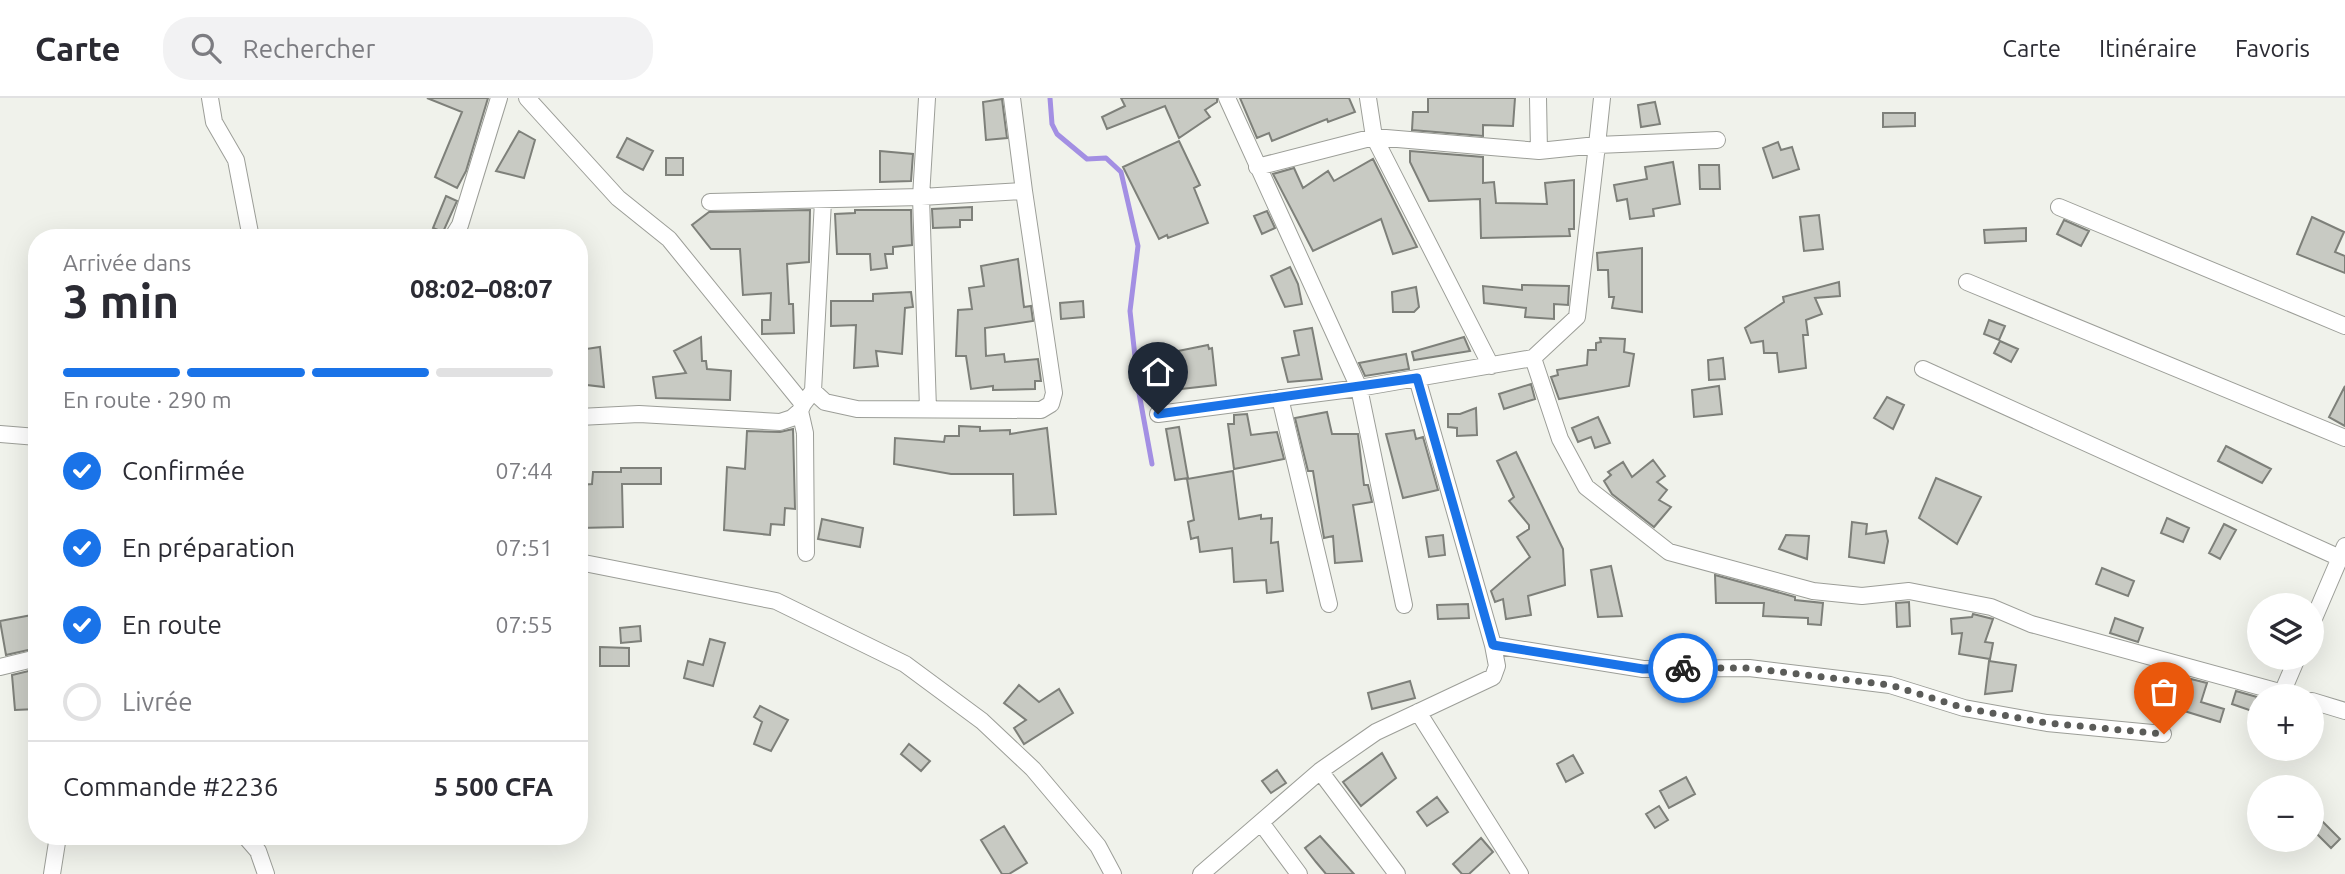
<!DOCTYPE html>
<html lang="fr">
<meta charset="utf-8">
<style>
:root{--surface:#fff;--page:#f2f2f3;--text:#2b2b33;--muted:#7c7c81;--line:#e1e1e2;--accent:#1a73e8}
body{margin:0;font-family:Ubuntu,sans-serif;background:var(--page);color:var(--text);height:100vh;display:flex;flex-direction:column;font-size:26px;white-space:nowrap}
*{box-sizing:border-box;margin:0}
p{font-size:23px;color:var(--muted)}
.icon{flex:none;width:38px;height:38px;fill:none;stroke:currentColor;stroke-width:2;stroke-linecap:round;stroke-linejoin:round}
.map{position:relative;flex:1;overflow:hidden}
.drawer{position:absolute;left:28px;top:131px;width:560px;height:616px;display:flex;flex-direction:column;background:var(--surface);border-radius:28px;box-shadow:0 7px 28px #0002}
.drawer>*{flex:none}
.tools{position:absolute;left:2247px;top:495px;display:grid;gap:14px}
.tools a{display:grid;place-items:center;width:77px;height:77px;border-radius:50%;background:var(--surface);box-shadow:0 7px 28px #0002;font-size:35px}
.pin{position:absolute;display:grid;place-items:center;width:60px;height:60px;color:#fff;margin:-72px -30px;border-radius:50% 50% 50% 0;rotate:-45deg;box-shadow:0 0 7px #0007}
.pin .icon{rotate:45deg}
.courier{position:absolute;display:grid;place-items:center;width:70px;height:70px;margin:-35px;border:5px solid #1a73e8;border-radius:50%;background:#fff;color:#222;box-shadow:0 2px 9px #0007}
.summary em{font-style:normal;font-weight:700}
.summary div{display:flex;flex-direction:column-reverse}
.summary{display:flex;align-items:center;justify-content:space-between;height:119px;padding:0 35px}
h1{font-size:46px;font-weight:700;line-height:52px}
.bar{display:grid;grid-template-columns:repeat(4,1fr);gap:10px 7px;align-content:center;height:84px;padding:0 35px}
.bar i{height:9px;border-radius:5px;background:var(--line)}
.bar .current{background:var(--accent)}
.bar p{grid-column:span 4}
.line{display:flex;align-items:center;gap:18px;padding:0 35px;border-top:2px solid var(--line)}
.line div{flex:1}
ol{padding:0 35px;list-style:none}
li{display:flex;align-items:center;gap:21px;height:77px}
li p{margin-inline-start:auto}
li .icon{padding:7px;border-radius:50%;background:var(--accent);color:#fff;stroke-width:4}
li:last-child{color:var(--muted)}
li i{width:38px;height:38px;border:4px solid var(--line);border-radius:50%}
header{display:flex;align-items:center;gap:42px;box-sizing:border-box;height:98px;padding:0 35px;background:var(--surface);border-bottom:2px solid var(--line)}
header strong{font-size:33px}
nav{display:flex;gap:38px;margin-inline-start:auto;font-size:24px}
.search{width:490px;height:63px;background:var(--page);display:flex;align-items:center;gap:18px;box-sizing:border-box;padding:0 24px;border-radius:28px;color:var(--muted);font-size:26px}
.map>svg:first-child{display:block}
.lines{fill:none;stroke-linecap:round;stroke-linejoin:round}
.stream{stroke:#a38fe3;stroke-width:5}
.building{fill:#c8cac3;stroke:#7e807a;stroke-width:2}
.minor-casing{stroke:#9c9e98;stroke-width:18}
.minor{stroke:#fff;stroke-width:16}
.done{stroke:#5b5c59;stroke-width:7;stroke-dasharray:0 12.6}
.route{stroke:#1a73e8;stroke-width:9}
</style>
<header>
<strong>Carte</strong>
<div class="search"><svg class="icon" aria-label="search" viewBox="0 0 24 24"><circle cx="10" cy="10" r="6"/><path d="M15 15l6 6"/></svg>Rechercher</div>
<nav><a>Carte</a><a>Itinéraire</a><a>Favoris</a></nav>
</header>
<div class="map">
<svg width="2345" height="776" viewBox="0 0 2345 776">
<rect width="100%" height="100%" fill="#f0f2eb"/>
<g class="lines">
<path class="stream" d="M1050,0L1052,26L1057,36L1087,61L1106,60L1121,74L1138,148L1130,213L1139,295L1152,366"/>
</g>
<path class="building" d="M427,0H488L466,73L457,90L435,79L462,14Z
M1121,0H1217V4L1205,12L1210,19L1179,40L1165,8L1107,31L1102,19L1125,8Z
M1240,0H1349L1355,14L1328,24L1327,21L1272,43L1269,35L1257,40Z
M1428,0H1515L1513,28L1483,27V38L1412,32L1413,14H1428Z
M1002,1L1007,40L986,42L983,4Z
M1655,4L1660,26L1641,29L1638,7Z
M1883,15H1915V28L1883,29Z
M519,33L535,42L524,80L496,73Z
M627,40L653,53L643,72L617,59Z
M1179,43L1200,87L1194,90L1208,125L1168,140L1167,137L1159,141L1123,69Z
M1778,44L1781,52L1792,49L1799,71L1773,80L1763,50Z
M880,53L913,56L911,83L880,84Z
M1410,53L1483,59V85L1494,84L1496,105L1547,106L1545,85L1574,82V131H1569L1570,138L1481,140L1480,101L1429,103L1410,64Z
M666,60H683V77H666Z
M1373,61L1417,149L1393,156L1381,121L1313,153L1273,76L1294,70L1303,90L1328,73L1334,83Z
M1673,64L1680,106L1653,111L1654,118L1630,121L1627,101L1617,103L1614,87L1647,81L1645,69Z
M1699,67H1719L1720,91H1700Z
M446,98L457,103L443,134L433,130Z
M972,109V122H960V129L933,130L932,111Z
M810,112L809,164L787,166L789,206H793L794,235L762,236V222H770L771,195L743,197L740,151H711L692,127L709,114Z
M855,112H911L912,147L893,149V156H885L887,170L871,172L870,156H837L835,116L855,115Z
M1267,113L1275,130L1262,136L1254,118Z
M1819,117L1823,151L1804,153L1800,119Z
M2312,119L2344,134L2335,154L2345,158V175L2297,156Z
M2064,122L2089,133L2081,148L2057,136Z
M2026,130V143L1985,145L1984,132Z
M1642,150V214L1612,210L1614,199H1609L1608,172H1598L1597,155Z
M1018,161L1024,209L1031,208L1033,223L985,230L986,258L1004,256L1005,264L1038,261L1041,283H1035V291L993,292V288L971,291L966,258H956L958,212L972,211L969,190L984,188L981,168Z
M1290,169L1298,186L1302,206L1285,209L1271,178Z
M1839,184L1840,198L1815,200L1822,216L1806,222L1808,237H1803L1806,270L1779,274L1777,255H1764L1763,243L1751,245L1745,230L1784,204L1783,199Z
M1522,187L1569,188L1568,207L1554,206V221L1525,219L1526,210L1484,205L1483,188L1522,192Z
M1416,189L1419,209L1414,214H1393L1392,194Z
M911,194L913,209L905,210L902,256L876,253L878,268L854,270L856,227L831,228V203H873V196Z
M1083,203L1084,219L1061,221L1060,205Z
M1989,222L2005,228L1999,242L1984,236Z
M1312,230L1322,281L1288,284L1282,260L1299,257L1294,233Z
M701,239L702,263H706L707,271L731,273L730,302L656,300L653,279L686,275L674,253Z
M1464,239L1470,253L1414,262L1412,254Z
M1600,240L1625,241L1624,254L1634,256L1629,288L1559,301L1551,279L1558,277L1557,272L1587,267L1588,252H1596V245L1601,244Z
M2000,243L2018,251L2011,264L1994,255Z
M1208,247L1209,251L1212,250L1216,287L1164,293L1158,257Z
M600,249L604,289L579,286V252Z
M1406,256L1409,271L1365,278L1359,265Z
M1723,260L1725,281L1709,282L1708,262Z
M1531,286L1535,301L1504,311L1499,296Z
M1719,288L1722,316L1694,319L1692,292Z
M2345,288V328L2329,319Z
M1887,299L1904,307L1893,331L1874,320Z
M1476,310L1477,337L1457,338V330L1448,329V316H1460Z
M1327,314L1332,336H1358L1364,387H1368L1372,404L1353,407L1362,463L1335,465L1333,438L1324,440L1313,373H1308L1295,320Z
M1247,316L1251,337L1277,334L1284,361L1234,371L1228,326H1234V317Z
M1598,319L1610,345L1595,350L1591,339L1578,344L1572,330Z
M959,328L980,329V333L1010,332V336L1047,330L1056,416L1014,417L1013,376H951L894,366L895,340L944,344L945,338H959Z
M1179,329L1188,380L1175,382L1166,331Z
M793,331L795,411L785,410L784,427L771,426L770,437L724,432L727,369L745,371L747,333L780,334Z
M1414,332L1416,341L1423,339L1438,392L1403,400L1386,336Z
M2226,348L2271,371L2262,385L2218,363Z
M1516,354L1563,451L1565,487L1528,498L1531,517L1506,521L1503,501L1495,504L1491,493L1530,459L1517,439L1529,431V427L1509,403L1514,399L1497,363Z
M1653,362L1665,378L1657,384L1667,392L1659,402L1671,409L1654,429L1612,396L1604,383L1611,377L1608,374L1623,364L1632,379Z
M621,370H661V386H622L623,429L579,430V387L592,386L593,374H621Z
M1233,373L1239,421L1261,417V421L1272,420L1271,445L1278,444L1283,493L1267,495L1266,482L1234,484L1232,450L1200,454L1198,439L1191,441L1188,424L1194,422L1187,381Z
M1936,380L1981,399L1957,446L1919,420Z
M2167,420L2189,430L2183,444L2161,435Z
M822,421L863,430L860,449L818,441Z
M1852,424L1867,426L1866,436L1886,433L1888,443L1884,465L1849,459Z
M2224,426L2236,432L2220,461L2209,455Z
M1443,437L1445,457L1429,459L1426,439Z
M1786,437L1809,438L1807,461L1779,451Z
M1611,468L1622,518L1598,519L1591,472Z
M2102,470L2134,483L2128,498L2096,486Z
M1715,477L1795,499V502L1823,505L1821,527L1808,526V520L1763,518L1764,505H1716Z
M1909,504L1910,528L1897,529L1896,505Z
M1468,506L1469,520L1438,521L1437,507Z
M37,516V550L6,557L0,523Z
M1973,516L1993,521L1985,544L1993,545L1990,561L1959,556L1962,535L1952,536L1951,521L1972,519Z
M2115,520L2143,530L2138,544L2110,535Z
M640,528L641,543L621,545L620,530Z
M710,541L725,545L713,588L684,580L688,563L703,567Z
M600,549L629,550V568H600Z
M1989,563L2016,567L2012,593L1985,596Z
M37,571V611L15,612L12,577Z
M2191,581L2207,585L2201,604L2224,611L2220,624L2181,612Z
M1410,583L1415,600L1372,611L1368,595Z
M1019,587L1039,604L1059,591L1073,615L1024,646L1014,630L1026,622L1004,605Z
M2236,593L2257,599L2252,613L2232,606Z
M760,608L788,622L771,653L754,646L762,624L754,619Z
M909,646L930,663L921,673L901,656Z
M1382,655L1396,680L1361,708L1343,684Z
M1573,657L1583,675L1566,684L1557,666Z
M1277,672L1286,685L1271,695L1262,683Z
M1686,679L1695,696L1669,710L1660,693Z
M1437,699L1448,714L1427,728L1417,714Z
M1659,708L1668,722L1655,730L1646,716Z
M2319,720L2340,741L2331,750L2312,731V727Z
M1004,728L1027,765L1009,776H1002L981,742Z
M1320,738L1354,776H1326L1316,764L1305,750Z
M1481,740L1493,754L1469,776H1462L1453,766Z"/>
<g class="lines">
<g class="minor-casing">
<path id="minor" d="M210,0L214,24L236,62L251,140
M527,0L618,100L669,141L803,306L800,313L805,335L806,455
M1227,0L1359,290L1404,507
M1368,0L1374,39L1491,268
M1538,0L1539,53
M1257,69L1374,39L1539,53L1597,47L1602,0
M710,104L921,99L927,0
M2059,109L2345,228
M452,140L460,127L499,0
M1967,184L2345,340
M1533,260L1560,341L1586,389L1669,454L1813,493L1862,498L1909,493L1991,509L2031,526L2294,598
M1923,271L2340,460
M1417,280L1493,547L1643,571L1749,570L1890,587L1964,610L2047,625L2163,636
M813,293L823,103
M1280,300L1329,506
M803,306L813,293L825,304L857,311L1041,312L1051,306L1054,295L1024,93
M928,311L921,99L1024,93L1012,0
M1158,316L1359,290L1533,260L1577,219L1597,47L1717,42
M579,319L639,316L780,324L792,320L800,313
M0,336L37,339
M579,464L776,503L905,566L982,623L1033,671L1098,748L1113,776
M2312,525L2345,448
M0,569L37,560
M2282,595L2297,560
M2312,603L2345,613
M1418,614L1520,776
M1320,673L1397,776
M1262,726L1299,776
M245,738L258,753L266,776
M52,776L58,738
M1201,776L1320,673L1376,634L1493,579L1497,568L1493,547"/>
</g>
<use href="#minor" class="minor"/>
</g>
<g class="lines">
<path class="done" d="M1683,570H1749L1890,587L1964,610L2047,625L2164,636"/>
<path class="route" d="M1158,316L1417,280L1493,547L1643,571L1683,570"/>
</g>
</svg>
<div class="tools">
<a><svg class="icon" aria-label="layers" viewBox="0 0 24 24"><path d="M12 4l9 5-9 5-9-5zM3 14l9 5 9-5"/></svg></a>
<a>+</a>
<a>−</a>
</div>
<div class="pin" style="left:2164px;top:636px;background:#ea580c"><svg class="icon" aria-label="bag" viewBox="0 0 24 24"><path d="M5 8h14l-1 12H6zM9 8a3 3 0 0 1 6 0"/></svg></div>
<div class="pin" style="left:1158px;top:316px;background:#1f2937"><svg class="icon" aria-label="home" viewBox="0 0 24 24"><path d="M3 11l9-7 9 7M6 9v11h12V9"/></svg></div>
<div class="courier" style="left:1683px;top:570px"><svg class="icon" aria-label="bike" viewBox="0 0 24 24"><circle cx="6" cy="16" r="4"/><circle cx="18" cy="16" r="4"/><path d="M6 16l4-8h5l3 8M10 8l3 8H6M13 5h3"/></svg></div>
<section class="drawer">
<div class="summary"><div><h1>3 min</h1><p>Arrivée dans</p></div><em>08:02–08:07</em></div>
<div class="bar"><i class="current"></i><i class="current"></i><i class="current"></i><i></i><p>En route · 290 m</p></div>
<ol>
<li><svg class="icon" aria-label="check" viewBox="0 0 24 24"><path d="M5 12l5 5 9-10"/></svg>Confirmée<p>07:44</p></li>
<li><svg class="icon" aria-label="check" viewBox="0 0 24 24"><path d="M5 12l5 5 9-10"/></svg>En préparation<p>07:51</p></li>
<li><svg class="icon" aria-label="check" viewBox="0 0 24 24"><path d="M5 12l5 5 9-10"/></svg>En route<p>07:55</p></li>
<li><i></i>Livrée</li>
</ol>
<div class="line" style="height:91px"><div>Commande #2236</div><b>5 500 CFA</b></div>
</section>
</div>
